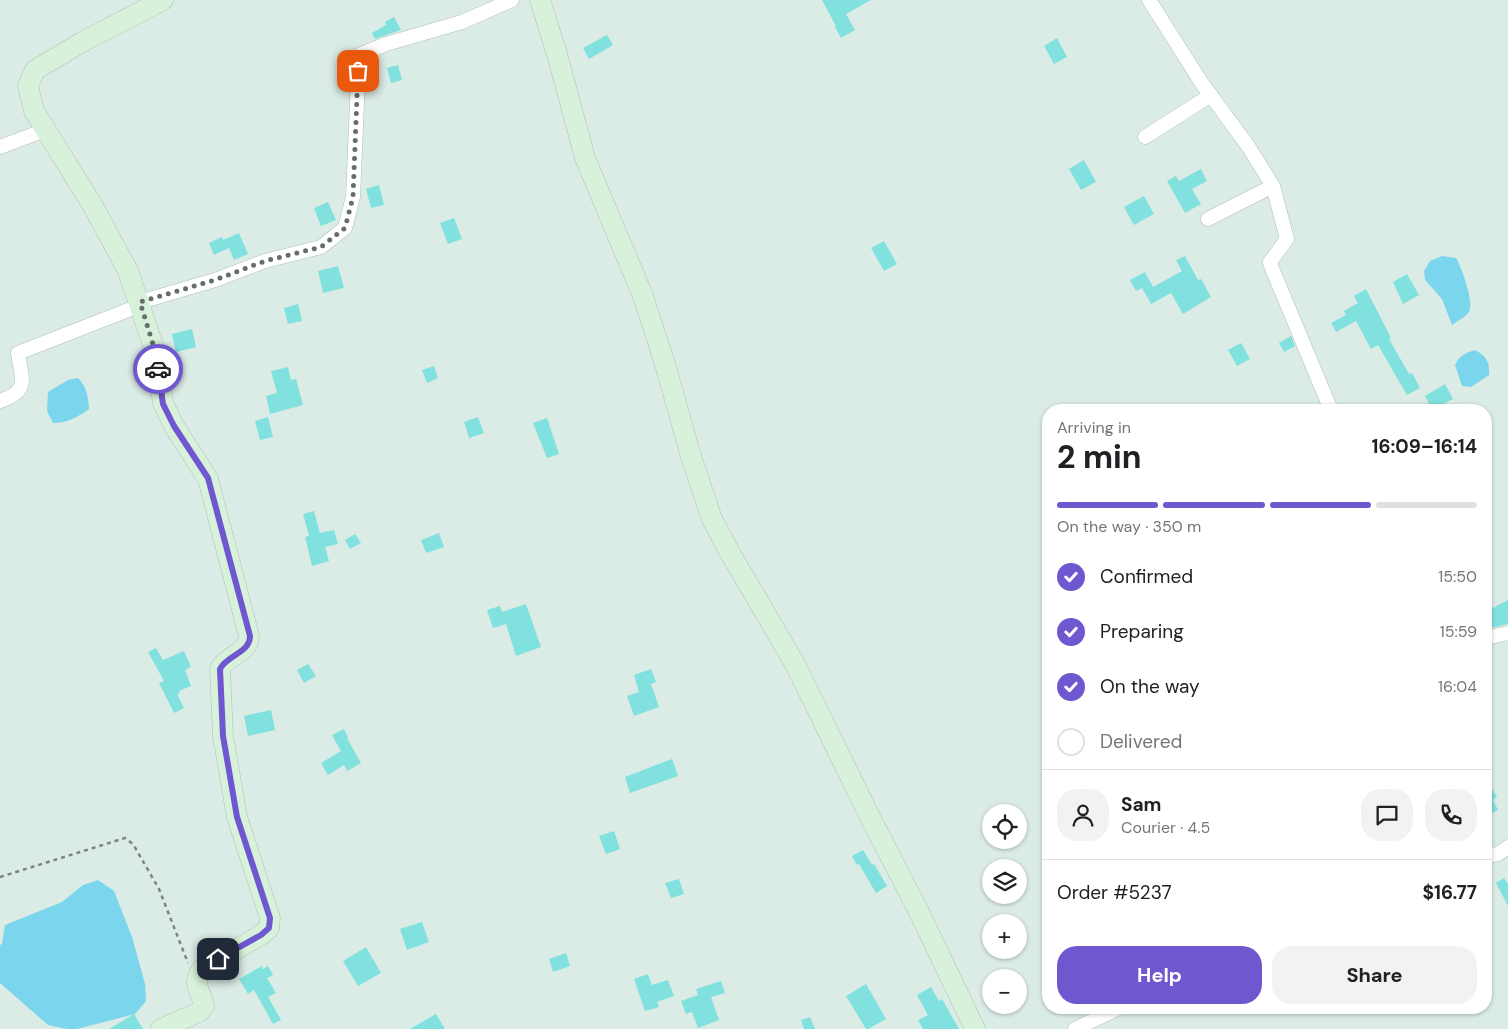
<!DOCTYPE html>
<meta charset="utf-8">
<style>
:root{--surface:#fff;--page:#f2f2f2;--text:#202124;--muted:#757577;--line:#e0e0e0;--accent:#6f57d0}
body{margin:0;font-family:"DM Sans",sans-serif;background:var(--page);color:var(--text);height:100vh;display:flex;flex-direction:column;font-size:19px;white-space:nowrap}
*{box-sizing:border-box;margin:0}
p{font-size:16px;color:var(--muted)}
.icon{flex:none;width:28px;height:28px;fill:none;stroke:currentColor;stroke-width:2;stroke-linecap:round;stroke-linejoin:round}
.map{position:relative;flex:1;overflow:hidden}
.details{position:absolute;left:1042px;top:404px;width:450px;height:610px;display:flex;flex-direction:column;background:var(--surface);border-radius:20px;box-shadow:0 1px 4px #0004}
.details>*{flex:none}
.buttons{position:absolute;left:982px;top:804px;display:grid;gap:10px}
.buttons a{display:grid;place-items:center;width:45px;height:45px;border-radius:50%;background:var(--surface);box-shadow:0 1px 4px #0004;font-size:25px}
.pin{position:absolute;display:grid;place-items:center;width:42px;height:42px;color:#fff;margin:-21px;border-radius:10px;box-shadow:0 2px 8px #0006}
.courier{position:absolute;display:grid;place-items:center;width:50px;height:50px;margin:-25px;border:4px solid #6f57d0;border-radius:50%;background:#fff;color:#222;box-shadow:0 1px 6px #0007}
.headline em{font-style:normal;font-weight:700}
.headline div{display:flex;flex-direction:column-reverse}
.headline{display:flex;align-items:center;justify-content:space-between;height:85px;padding:0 15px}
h1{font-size:32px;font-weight:700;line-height:38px}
.bar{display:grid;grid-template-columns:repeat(4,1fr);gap:8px 5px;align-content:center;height:60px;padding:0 15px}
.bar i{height:6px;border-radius:4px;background:var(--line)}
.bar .on{background:var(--accent)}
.bar p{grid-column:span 4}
.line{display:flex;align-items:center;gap:12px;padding:0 15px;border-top:1px solid var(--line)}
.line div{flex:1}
.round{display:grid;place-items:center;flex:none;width:52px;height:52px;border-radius:20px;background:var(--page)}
ol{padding:0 15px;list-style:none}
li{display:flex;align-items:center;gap:15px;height:55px}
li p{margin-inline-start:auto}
li .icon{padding:5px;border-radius:50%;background:var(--accent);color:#fff;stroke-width:4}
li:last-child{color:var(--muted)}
li i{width:28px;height:28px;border:2px solid var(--line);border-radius:50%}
.cta{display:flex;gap:10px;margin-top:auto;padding:10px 15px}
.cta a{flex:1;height:58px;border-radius:20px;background:var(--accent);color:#fff;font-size:20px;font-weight:700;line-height:58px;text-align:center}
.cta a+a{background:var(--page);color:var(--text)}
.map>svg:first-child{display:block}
.water{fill:#7bd5ed}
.building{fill:#80e1de}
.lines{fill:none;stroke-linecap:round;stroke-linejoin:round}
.street-casing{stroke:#b0bfb9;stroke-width:15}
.secondary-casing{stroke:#b0bfb9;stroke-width:21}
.path{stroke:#7a8581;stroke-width:2.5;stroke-dasharray:4 4;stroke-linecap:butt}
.street{stroke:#fff;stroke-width:14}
.secondary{stroke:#d8f1da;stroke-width:20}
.done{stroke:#656e6a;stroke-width:5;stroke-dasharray:0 9}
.route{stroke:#6f57d0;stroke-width:6}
</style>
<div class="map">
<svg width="1508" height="1029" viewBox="0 0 1508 1029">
<rect width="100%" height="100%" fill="#dbebe5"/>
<path class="water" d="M1442,256L1456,258C1461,266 1476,306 1468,313C1464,318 1457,321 1452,325L1442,299L1425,280L1424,271L1430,261Z
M1475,350C1486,356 1490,362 1489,375L1471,387L1462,386L1455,365C1459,356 1465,353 1475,350Z
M78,378C87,387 88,397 89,409C78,417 67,423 53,423L47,411L48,392L68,380Z
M98,880L114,891L132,937L145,984L146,1001L135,1014L77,1029H67L48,1025L0,983V945L2,944L5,925L62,902L83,885Z"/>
<path class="building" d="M822,0H871L846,14L855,30L841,38L835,27L836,26Z
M394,17L401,30L375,39L372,33L386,25L385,22Z
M607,35L613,45L589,59L583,48Z
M1057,38L1067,57L1054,64L1044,46Z
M398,65L402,80L391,83L387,68Z
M1084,160L1096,182L1081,190L1069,169Z
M1201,169L1207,181L1192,189L1201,204L1185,213L1167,181L1176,176L1179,181Z
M379,185L384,205L371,208L366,189Z
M1144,196L1154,214L1134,225L1124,207Z
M328,202L336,220L321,226L314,208Z
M454,218L462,239L448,244L440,223Z
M239,233L248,254L234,260L229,248L214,255L209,243L222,237L223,240Z
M884,241L897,264L884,271L871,248Z
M1185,256L1198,280L1201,279L1211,297L1183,314L1171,293L1151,304L1142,288L1136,291L1130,280L1145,272L1153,287L1182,271L1176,260Z
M338,266L344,288L323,293L318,271Z
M1407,274L1419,295L1403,304L1393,282Z
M1366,289L1391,338L1389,339L1409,374L1412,373L1420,388L1407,395L1378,345L1371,349L1356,321L1336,332L1331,323L1346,315L1344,311L1358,303L1354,296Z
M298,304L302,321L288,324L284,308Z
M192,329L196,347L176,352L172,334Z
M1291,336L1295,346L1284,352L1279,343Z
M1241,343L1250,359L1237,366L1228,350Z
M434,366L438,378L427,383L422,370Z
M288,367L291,380L296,379L303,405L270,414L266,396L277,393L271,371Z
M1445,384L1453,399L1432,410L1425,396Z
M268,417L273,437L260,440L255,421Z
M478,417L484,433L469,438L464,422Z
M547,418L559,454L547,458L533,423Z
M314,511L320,533L334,530L338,544L325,547L329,561L312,566L305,537L309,536L303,514Z
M439,533L444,547L426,553L421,540Z
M355,534L361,543L350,549L345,540Z
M1486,596L1493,608L1508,600V624L1487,629Z
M526,604L541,647L516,656L506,624L493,628L487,610L500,606L502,612Z
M156,648L163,660L184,651L191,667L185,670L191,686L179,691L180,693L177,694L184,708L174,713L159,683L164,681L148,652Z
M308,664L316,676L304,683L297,670Z
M651,669L656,682L651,684L659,707L634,716L627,696L639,692L634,675Z
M271,710L275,730L248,736L244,716Z
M344,729L348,737L347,738L361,763L347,771L344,765L328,775L321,763L341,751L332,735Z
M672,759L678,776L630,793L625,777Z
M1486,778L1497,797L1493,800L1498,810L1486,816Z
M614,831L620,849L606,854L599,836Z
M863,850L872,865L874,864L887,886L876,893L859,864L857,865L852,856Z
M1504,878L1508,884V906L1496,883Z
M679,879L684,894L671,898L665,883Z
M422,922L429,942L407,950L400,929Z
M366,947L381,973L358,986L343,961Z
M566,953L570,966L553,972L549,959Z
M262,966L263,969L268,966L273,975L267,978L276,993L268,997L281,1020L273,1024L254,990L248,994L239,979Z
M648,974L652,985L668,980L674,996L657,1002L659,1007L645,1011L634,979Z
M721,981L725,993L711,997L719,1020L698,1028L692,1012L686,1014L681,1001L698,995L696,989Z
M866,984L886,1019L868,1029H866L846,996Z
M931,987L939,1001L942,999L959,1029H923L918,1020L928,1015L917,995Z
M134,1014L143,1029H109Z
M436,1014L445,1029H410Z
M810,1017L815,1029H804L801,1020Z"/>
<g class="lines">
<g class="street-casing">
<path id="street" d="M1149,0L1201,82L1248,146L1273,186L1287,239L1270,262L1271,266L1331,410
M1145,137L1211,95
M0,147L45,130
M1208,219L1273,186
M140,302L215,280L265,261L321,247L345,228L353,197L359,55L386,44L462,22L512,0
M0,401C31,391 21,378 18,353L141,305
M1486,638L1508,633
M1486,856L1498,854L1508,847
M1075,1029L1119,1008"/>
</g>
<g class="secondary-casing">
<path id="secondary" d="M540,0L557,54L585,158L643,296L665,364L690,453L712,519L730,553L795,664L871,819L919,912L975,1029
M161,1029L199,1012L204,1006C201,990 191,985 202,969L261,935L269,928L270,918L237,817L223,736L220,669C227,655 249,653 249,636L208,479L174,426L163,403L156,354L128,271L93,206L34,111L28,86L35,70L84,41L163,0"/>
</g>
<path class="path" d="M0,877L125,838L133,844L159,889L188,963"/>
<use href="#street" class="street"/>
<use href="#secondary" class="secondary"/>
</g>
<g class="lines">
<path class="done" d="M158,369L156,354L140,302L215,280L265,261L321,247L345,228L353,197L358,71"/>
<path class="route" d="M158,369L163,404L174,426L208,478L250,636C250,653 227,655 220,669L223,736L237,817L270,918L269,928L261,935L218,959"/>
</g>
</svg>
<div class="buttons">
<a><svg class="icon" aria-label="locate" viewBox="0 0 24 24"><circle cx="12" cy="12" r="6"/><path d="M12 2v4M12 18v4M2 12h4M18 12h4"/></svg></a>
<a><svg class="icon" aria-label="layers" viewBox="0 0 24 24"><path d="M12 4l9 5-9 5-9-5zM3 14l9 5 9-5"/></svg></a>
<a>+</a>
<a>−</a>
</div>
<div class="pin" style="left:358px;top:71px;background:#ea580c"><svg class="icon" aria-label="bag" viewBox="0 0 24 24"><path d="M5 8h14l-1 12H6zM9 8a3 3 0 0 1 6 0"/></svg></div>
<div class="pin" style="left:218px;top:959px;background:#1f2937"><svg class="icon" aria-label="home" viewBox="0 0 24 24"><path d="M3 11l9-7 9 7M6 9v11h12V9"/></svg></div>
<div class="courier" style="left:158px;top:369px"><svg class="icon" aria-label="car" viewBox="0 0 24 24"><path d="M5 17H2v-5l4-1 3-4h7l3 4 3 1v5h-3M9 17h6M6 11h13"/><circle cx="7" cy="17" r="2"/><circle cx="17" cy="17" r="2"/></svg></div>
<section class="details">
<div class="headline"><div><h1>2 min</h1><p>Arriving in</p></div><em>16:09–16:14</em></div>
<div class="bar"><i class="on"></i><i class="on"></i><i class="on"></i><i></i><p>On the way · 350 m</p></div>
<ol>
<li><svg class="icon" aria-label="check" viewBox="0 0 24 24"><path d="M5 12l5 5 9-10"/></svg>Confirmed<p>15:50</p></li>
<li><svg class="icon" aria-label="check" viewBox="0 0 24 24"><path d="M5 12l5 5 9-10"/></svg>Preparing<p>15:59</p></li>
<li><svg class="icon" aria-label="check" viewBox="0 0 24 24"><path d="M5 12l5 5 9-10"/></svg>On the way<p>16:04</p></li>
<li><i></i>Delivered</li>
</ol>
<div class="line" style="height:90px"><a class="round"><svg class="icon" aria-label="person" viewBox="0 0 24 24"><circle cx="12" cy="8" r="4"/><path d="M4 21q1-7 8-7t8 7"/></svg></a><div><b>Sam</b><p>Courier · 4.5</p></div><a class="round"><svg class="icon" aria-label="chat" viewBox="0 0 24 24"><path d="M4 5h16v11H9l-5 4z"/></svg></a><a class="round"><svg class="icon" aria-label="phone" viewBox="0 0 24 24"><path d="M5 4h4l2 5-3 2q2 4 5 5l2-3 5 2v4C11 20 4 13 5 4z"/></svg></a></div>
<div class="line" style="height:65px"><div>Order #5237</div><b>$16.77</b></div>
<div class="cta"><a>Help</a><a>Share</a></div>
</section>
</div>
